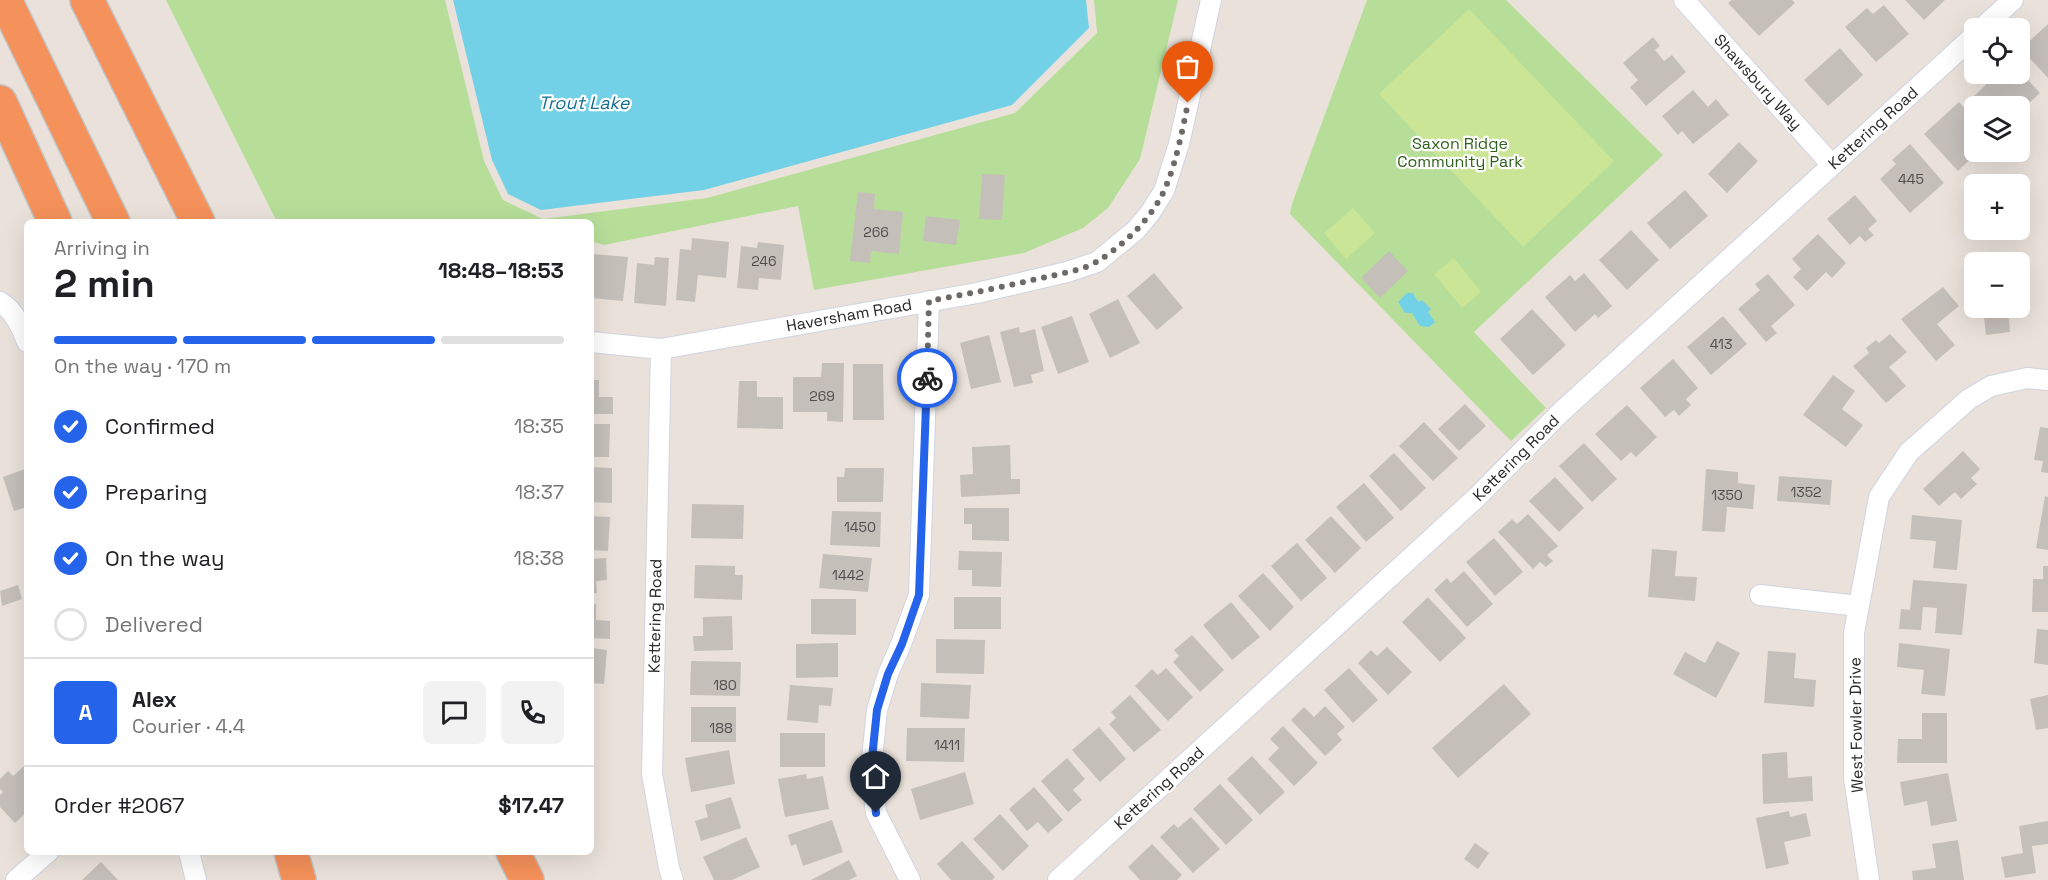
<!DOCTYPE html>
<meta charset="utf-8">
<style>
:root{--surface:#fff;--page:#f2f2f2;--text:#202124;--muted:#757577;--line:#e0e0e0;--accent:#2563eb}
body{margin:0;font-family:"Space Grotesk",sans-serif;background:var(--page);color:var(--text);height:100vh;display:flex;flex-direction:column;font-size:22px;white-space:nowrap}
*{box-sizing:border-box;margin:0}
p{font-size:20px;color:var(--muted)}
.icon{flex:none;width:33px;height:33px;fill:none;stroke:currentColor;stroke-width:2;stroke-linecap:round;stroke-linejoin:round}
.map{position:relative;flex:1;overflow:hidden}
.details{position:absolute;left:24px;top:219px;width:570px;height:636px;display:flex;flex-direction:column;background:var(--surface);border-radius:9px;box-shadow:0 6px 24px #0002}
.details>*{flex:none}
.controls{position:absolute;left:1964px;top:18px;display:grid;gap:12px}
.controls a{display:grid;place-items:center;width:66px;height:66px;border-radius:9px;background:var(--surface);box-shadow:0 6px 24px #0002;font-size:30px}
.pin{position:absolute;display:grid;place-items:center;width:51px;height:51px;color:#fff;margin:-62px -26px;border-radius:50% 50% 50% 0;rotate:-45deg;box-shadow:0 0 6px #0007}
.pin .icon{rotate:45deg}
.courier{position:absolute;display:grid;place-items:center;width:60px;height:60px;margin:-30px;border:4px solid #2563eb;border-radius:50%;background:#fff;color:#222;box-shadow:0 2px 8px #0007}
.head em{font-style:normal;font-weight:700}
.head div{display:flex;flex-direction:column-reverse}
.head{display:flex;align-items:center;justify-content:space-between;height:102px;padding:0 30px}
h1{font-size:39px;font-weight:700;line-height:45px}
.bar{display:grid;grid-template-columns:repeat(4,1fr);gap:9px 6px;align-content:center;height:72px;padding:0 30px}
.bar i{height:8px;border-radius:4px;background:var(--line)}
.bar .selected{background:var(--accent)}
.bar p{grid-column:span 4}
.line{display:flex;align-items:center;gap:15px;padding:0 30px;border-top:2px solid var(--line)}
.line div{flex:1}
.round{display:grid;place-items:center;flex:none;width:63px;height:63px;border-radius:9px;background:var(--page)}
ol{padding:0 30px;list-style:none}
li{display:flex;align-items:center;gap:18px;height:66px}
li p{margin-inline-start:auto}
li .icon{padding:6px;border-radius:50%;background:var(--accent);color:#fff;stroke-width:4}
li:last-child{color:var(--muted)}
li i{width:33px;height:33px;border:3px solid var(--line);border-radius:50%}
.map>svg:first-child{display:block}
.green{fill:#b6de99}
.pitch{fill:#c9e595}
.water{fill:#72d1e7}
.building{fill:#c5bfba}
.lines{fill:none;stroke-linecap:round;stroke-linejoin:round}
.minor-casing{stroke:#d0d4e0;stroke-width:22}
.motorway-casing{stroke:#c3c3c3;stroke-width:36}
.minor{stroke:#fff;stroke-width:20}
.motorway{stroke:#f5915a;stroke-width:33}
.done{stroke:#6c6966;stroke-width:6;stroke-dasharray:0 10.8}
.route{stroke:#2563eb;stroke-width:8}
.labels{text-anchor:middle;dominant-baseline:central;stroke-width:4.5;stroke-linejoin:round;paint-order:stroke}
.number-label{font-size:14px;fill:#4f4e4c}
.street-label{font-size:16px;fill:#282828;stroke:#fff}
.park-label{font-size:16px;fill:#30601d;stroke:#fff}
.water-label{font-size:18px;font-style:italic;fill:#146f90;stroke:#fff}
</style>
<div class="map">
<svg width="2048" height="880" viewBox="0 0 2048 880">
<rect width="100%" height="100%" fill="#eae2da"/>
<path class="green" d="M166,0H445L484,161L503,200L543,219L707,198L1015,113L1097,33L1094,0H1178L1140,159L1108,208L1083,228L1024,253L814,290L798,206L604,245L591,241V222H277Z
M1367,0H1506L1663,155L1474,332L1546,408L1511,441L1290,214L1292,204Z"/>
<path class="pitch" d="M1469,9L1614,161L1523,247L1379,94Z
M1353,208L1375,233L1346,259L1324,233Z
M1454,258L1481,292L1462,308L1434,274Z"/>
<path class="water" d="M453,0H1086L1089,28L1012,105L704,190L541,210L508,194L492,160Z
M1407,293H1413L1418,302L1422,300L1431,309L1428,312L1435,322L1429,327L1420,326L1412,313H1405L1398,302Z"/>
<path class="building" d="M1732,0H1792L1795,3L1759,36L1728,3Z
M1905,0H1945L1924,20Z
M1884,5L1909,34L1876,62L1845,27L1867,8L1873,14Z
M2048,24V78L2021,49Z
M1653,37L1660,46L1655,50L1664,61L1672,55L1686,72L1646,106L1630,87L1638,80L1623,63Z
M1840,48L1863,75L1828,106L1804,80Z
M2019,70L2040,93L2019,112V106H1982L1973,97L1995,76L1993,74H2019Z
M1693,90L1708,107L1716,99L1729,115L1693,144L1682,131L1678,135L1662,116Z
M1959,102L1974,119V152H1978L1958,171L1924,134Z
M1739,142L1758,161L1727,193L1708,174Z
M1910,144L1944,183L1910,213L1880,179L1896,164L1892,160Z
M982,174L1005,175L1002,220L979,219Z
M1685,190L1708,216L1670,249L1647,223Z
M858,192L875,194L874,209L903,212L899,254L871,251L870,263L850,261Z
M1855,195L1877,221L1868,229L1874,235L1865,242L1860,236L1850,245L1827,219Z
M926,216L960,220L956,245L923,241Z
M1631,230L1659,260L1627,290L1599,260Z
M1818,234L1846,263L1832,278L1826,272L1807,291L1793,277L1801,269L1792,259Z
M692,238L729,242L726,278L698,275L695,302L676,300L680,249L691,250Z
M758,242L784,245L781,280L759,278L758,290L737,288L741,246L757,248Z
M1389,251L1408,271L1380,298L1361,278Z
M593,254L628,257L623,301L591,298Z
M655,257L669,258L666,306L634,303L637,263L654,265Z
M1154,273L1183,308L1157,330L1127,296Z
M1584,273L1612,306L1598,318L1595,314L1575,332L1545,297L1570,275L1575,281Z
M1768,274L1795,305L1771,326L1777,333L1766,342L1738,309L1760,290L1755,284Z
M2028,281L2030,306L2019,307V282Z
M1943,287L1959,306L1937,324L1955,345L1936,361L1901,319Z
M1118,299L1140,343L1110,358L1089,314Z
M1983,308H2008L2010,332L1986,335Z
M1532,309L1566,345L1533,375L1500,339Z
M1072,316L1089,362L1058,374L1041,327Z
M1723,316L1747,344L1711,375L1687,347Z
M1019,327L1020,333L1035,329L1044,371L1031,375L1033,383L1014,387L1000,332Z
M1890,334L1907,352L1889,367L1906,386L1886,403L1853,366L1869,353L1866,348L1876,340L1879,343Z
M989,335L1001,382L971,389L960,343Z
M1673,359L1698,388L1686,399L1691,405L1679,416L1674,410L1665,417L1640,388Z
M822,363H844L843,422L827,421V412H793V377H821Z
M853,364H883L884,420H853Z
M1833,375L1855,391L1842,409L1863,425L1846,447L1803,415Z
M591,380H599V397H613V414H591Z
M739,381H757V397H783V429L737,428Z
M1465,404L1486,426L1459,451L1438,429Z
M1627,405L1657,437L1636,457L1631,452L1621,461L1595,434Z
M1424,422L1458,458L1433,481L1399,446Z
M591,424H610L609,457H591Z
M2040,427L2048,428V473L2041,472L2043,461L2034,460Z
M1584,443L1617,479L1592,502L1559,466Z
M1010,445L1011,479H1020V494L961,497L960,475L973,474L972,447Z
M1963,451L1980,469L1971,478L1977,484L1961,499L1955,492L1939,506L1923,489Z
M1394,453L1426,488L1401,511L1369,476Z
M591,467L612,468V503L591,502Z
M845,468H884L883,502H837V477H844Z
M25,469L27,507L14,511L3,477Z
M1706,469L1738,472V483L1755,485L1753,509L1727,507L1725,532L1702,531Z
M1779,476L1832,480L1830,505L1777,501Z
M1555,477L1584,508L1559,532L1529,501Z
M1364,483L1394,518L1366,542L1336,507Z
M2045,496L2048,497V550L2036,548Z
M692,504L744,505L743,539L691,538Z
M964,508H1009V541L972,540V524H964Z
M832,511L881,512L880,547L830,545Z
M1528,514L1558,546L1547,555L1553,561L1546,567L1540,562L1533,569L1498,532L1512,519L1517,524Z
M1912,515L1962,520L1957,570L1933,568L1936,541L1910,539Z
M591,516L610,517L608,551L591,550Z
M1331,516L1361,548L1335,573L1305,540Z
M1494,538L1523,572L1495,596L1466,562Z
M1297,543L1327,578L1301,601L1271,566Z
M1652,549L1677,551L1675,576L1697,577L1695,601L1648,597Z
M959,551L1002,552L1001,587L972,586V570H958Z
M823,554L872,558L868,592L819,588Z
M606,558L607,580L596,581L597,593H591V559Z
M695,565L735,566V575H743L742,600L694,598Z
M2043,566H2048V612H2032L2033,579H2043Z
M1464,571L1493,604L1467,627L1434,590L1447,578L1451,583Z
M1263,573L1294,607L1270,631L1238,596Z
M1913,580L1967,584L1962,635L1935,633L1937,608L1923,607L1921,630L1899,629L1901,609L1910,610Z
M18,585L22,599L2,606L0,591Z
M954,597H1001V629H954Z
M1428,597L1466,638L1440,662L1402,622Z
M811,599H856V635L811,634Z
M1231,602L1260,637L1232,660L1203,625Z
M591,604H596V620L610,621V639L591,638Z
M732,616L733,650L694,651L693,636H703V617Z
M2037,629L2048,630V665L2034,663Z
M1192,635L1224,670L1200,692L1173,662L1179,656L1174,650Z
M936,639L985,640L984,674L936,673Z
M1717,641L1740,653L1716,698L1673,674L1685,652L1705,663Z
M838,643V677L796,678V644Z
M1899,643L1950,649L1945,696L1921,694L1924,670L1897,667Z
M1387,647L1412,672L1388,695L1358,663L1371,650L1377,656Z
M591,648L607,650L604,684L591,683Z
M1768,651L1796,653L1794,678L1816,680L1814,707L1764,703Z
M691,661L741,662L740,696L690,695Z
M1166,668L1193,697L1168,721L1135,686L1152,669L1158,675Z
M1349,668L1378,700L1353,723L1324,690Z
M921,683L971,685L969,719L920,717Z
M1504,684L1531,714L1458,778L1432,748Z
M790,685L833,688L831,706L819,705L818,723L787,720Z
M1130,695L1161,730L1134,752L1109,724L1116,718L1111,712Z
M2048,695V728L2036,730L2030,699Z
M1325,706L1345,727L1337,734L1342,740L1325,756L1291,720L1304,707L1314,717Z
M691,707H736V742H691Z
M1922,713H1947V763H1897L1898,739H1922Z
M1283,726L1318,763L1294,786L1268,759L1279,748L1270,739Z
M1099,727L1126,759L1100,782L1072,750Z
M907,728H965L964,762L906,761Z
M780,733H825V767H780Z
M729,750L735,784L691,792L685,758Z
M1787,752L1788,778L1812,776L1813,801L1763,804L1762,754Z
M1252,756L1285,792L1260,815L1227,779Z
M1067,758L1085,779L1073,790L1082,800L1068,812L1041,781Z
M24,766L27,769V812L15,823L0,807V795L3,792L0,789V779L8,771L13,776Z
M965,772L974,804L920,820L911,789Z
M1948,773L1957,821L1931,826L1927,801L1904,806L1900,782Z
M806,774L807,779L823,776L829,809L785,817L778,779Z
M1220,784L1253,820L1226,845L1193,809Z
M1034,787L1063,820L1048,833L1038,822L1027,831L1009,809Z
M731,797L741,828L701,841L695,821L708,817L705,805Z
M1789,811L1790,817L1806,813L1811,836L1784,842L1789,864L1766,869L1756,818Z
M1000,814L1029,846L1003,871L973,839Z
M1191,817L1220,849L1193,873L1160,837L1174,824L1178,828Z
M832,820L843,852L803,866L796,844L791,846L788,835Z
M2048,821V844L2032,846L2036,873L2005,878L2001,857L2023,853L2019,826Z
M746,837L760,867L732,880H714L703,857Z
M1958,840L1964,880H1913L1912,871L1936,868L1932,844Z
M962,841L995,877L992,880H951L937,864Z
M1475,843L1489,853L1478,869L1464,859Z
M1152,844L1182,875L1177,880H1140L1128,867Z
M849,860L857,876L849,880H811Z
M101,862L118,880H82Z"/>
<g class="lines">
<g class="minor-casing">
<path id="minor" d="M1684,0L1832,165
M1982,28L2013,0
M0,302C13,309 22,328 27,342
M591,342L661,349L977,293L1067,272L1097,262L1136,230L1150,213L1164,191L1179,144L1211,0
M661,349L652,774L669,868L673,880
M1760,595L1859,606
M189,852L196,880
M16,880L48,852
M910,880L876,813L871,768L877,710L888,674L901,644L919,595L929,301
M1058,880L1476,498L1560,413L1974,36
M1869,880L1854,778V633L1879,497L1909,452L1969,399L1991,386L2027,378L2048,380"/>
</g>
<g class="motorway-casing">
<path id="motorway" d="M5,0L113,222
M87,0L198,222
M0,102L55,222
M291,852L299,880
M513,852L527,880"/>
</g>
<use href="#minor" class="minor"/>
<use href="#motorway" class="motorway"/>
</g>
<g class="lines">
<path class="done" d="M927,378L929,301C968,294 1007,286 1046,277C1063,273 1084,270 1098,261C1124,245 1151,219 1164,191C1176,164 1182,132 1188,103"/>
<path class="route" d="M876,813L871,768L877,710L888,674L902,644L919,595L927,378"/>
</g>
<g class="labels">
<g class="number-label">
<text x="1911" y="179">445</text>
<text x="876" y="232">266</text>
<text x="764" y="261">246</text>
<text x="1721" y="344">413</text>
<text x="822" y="396">269</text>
<text x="1806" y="492">1352</text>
<text x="1727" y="495">1350</text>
<text x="860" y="527">1450</text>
<text x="848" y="575">1442</text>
<text x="725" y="685">180</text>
<text x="721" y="728">188</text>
<text x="947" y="745">1411</text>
</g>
<g class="street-label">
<text transform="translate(1758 82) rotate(48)">Shawsbury Way</text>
<text transform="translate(1873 128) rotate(-42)">Kettering Road</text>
<text transform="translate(849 315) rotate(-10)">Haversham Road</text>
<text transform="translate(1516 458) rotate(-45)">Kettering Road</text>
<text transform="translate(655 616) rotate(-89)">Kettering Road</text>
<text transform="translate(1856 725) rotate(-91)">West Fowler Drive</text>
<text transform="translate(1159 788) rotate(-42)">Kettering Road</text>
</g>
<g class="park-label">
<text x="1460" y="143">Saxon Ridge<tspan x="1460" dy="18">Community Park</tspan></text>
</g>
<g class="water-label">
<text x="584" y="102">Trout Lake</text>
</g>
</g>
</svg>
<div class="controls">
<a><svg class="icon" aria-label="locate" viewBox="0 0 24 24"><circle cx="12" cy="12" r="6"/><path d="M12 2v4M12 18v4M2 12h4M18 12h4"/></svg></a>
<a><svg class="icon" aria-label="layers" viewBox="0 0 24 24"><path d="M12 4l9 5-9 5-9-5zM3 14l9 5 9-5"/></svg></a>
<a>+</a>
<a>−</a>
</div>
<div class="pin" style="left:1188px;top:103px;background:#ea580c"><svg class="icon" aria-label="bag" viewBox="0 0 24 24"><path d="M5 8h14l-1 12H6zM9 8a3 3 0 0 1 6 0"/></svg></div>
<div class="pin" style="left:876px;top:813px;background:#1f2937"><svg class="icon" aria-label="home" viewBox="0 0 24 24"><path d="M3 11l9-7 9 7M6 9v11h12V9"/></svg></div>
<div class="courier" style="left:927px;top:378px"><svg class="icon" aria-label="bike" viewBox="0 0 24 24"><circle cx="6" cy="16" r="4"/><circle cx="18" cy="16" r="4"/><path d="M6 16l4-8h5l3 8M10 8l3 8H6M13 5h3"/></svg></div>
<section class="details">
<div class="head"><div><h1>2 min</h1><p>Arriving in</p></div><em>18:48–18:53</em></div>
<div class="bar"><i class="selected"></i><i class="selected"></i><i class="selected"></i><i></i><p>On the way · 170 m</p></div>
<ol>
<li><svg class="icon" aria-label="check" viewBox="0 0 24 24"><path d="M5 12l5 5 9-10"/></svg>Confirmed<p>18:35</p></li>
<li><svg class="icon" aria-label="check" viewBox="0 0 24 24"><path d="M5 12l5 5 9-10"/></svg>Preparing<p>18:37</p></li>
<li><svg class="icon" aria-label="check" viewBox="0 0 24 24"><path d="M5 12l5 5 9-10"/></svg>On the way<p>18:38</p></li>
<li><i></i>Delivered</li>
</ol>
<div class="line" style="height:108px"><b class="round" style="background:var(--accent);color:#fff">A</b><div><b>Alex</b><p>Courier · 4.4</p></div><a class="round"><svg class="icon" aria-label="chat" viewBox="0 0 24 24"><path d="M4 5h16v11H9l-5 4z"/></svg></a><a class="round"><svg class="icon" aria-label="phone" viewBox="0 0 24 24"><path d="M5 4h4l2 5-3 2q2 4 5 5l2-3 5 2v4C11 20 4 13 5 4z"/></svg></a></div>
<div class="line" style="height:78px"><div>Order #2067</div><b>$17.47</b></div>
</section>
</div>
